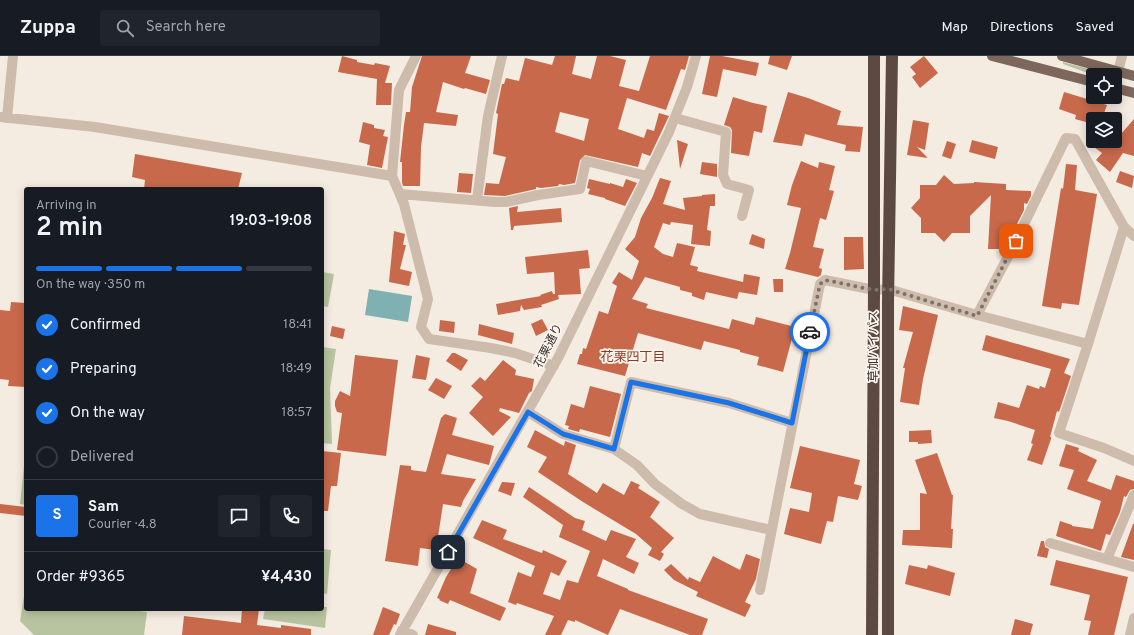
<!DOCTYPE html>
<meta charset="utf-8">
<style>
:root{--surface:#171b24;--page:#20242c;--text:#f1f3f6;--muted:#9ea1a6;--line:#363941;--accent:#1a73e8}
body{margin:0;font-family:Overpass,"Noto Sans JP",sans-serif;background:var(--page);color:var(--text);height:100vh;display:flex;flex-direction:column;font-size:15px;white-space:nowrap}
*{box-sizing:border-box;margin:0}
p{font-size:13px;color:var(--muted)}
.icon{flex:none;width:22px;height:22px;fill:none;stroke:currentColor;stroke-width:2;stroke-linecap:round;stroke-linejoin:round}
.map{position:relative;flex:1;overflow:hidden}
.panel{position:absolute;left:24px;top:131px;width:300px;height:424px;display:flex;flex-direction:column;background:var(--surface);border-radius:4px;box-shadow:0 2px 10px #0003}
.panel>*{flex:none}
.fabs{position:absolute;left:1086px;top:12px;display:grid;gap:8px}
.fabs a{display:grid;place-items:center;width:36px;height:36px;border-radius:4px;background:var(--surface);box-shadow:0 2px 10px #0003;font-size:20px}
.pin{position:absolute;display:grid;place-items:center;width:34px;height:34px;color:#fff;margin:-17px;border-radius:8px;box-shadow:0 2px 6px #0006}
.courier{position:absolute;display:grid;place-items:center;width:40px;height:40px;margin:-20px;border:3px solid #1a73e8;border-radius:50%;background:#fff;color:#222;box-shadow:0 1px 5px #0007}
.head em{font-style:normal;font-weight:600}
.head div{display:flex;flex-direction:column-reverse}
.head{display:flex;align-items:center;justify-content:space-between;height:68px;padding:0 12px}
h1{font-size:26px;font-weight:600;line-height:30px}
.bar{display:grid;grid-template-columns:repeat(4,1fr);gap:6px 4px;align-content:center;height:48px;padding:0 12px}
.bar i{height:5px;border-radius:3px;background:var(--line)}
.bar .selected{background:var(--accent)}
.bar p{grid-column:span 4}
.line{display:flex;align-items:center;gap:10px;padding:0 12px;border-top:1px solid var(--line)}
.line div{flex:1}
.round{display:grid;place-items:center;flex:none;width:42px;height:42px;border-radius:4px;background:var(--page)}
ol{padding:0 12px;list-style:none}
li{display:flex;align-items:center;gap:12px;height:44px}
li p{margin-inline-start:auto}
li .icon{padding:4px;border-radius:50%;background:var(--accent);color:#fff;stroke-width:4}
li:last-child{color:var(--muted)}
li i{width:22px;height:22px;border:2px solid var(--line);border-radius:50%}
header{display:flex;align-items:center;gap:24px;box-sizing:border-box;height:56px;padding:0 20px;background:var(--surface);border-bottom:1px solid var(--line)}
header strong{font-size:19px}
nav{display:flex;gap:22px;margin-inline-start:auto;font-size:14px}
.search{width:280px;height:36px;background:var(--page);display:flex;align-items:center;gap:10px;box-sizing:border-box;padding:0 14px;border-radius:4px;color:var(--muted);font-size:15px}
.map>svg:first-child{display:block}
.green{fill:#b8c4a0}
.water{fill:#7fb0b2}
.building{fill:#c8694b;fill-rule:evenodd}
.lines{fill:none;stroke-linecap:round;stroke-linejoin:round}
.minor{stroke:#cdbbac;stroke-width:10}
.major{stroke:#7d675c;stroke-width:10}
.highway{stroke:#5c4a42;stroke-width:12}
.done{stroke:#7c716b;stroke-width:4;stroke-dasharray:0 7.2}
.route{stroke:#1a73e8;stroke-width:5}
.labels{text-anchor:middle;dominant-baseline:central;stroke-width:3.5;stroke-linejoin:round;paint-order:stroke}
.street-label{font-size:12px;fill:#3b302b;stroke:#fbf5ee}
.neighbourhood-label{font-size:13px;fill:#8c3b22;stroke:#fbf5ee}
</style>
<header>
<strong>Zuppa</strong>
<div class="search"><svg class="icon" aria-label="search" viewBox="0 0 24 24"><circle cx="10" cy="10" r="6"/><path d="M15 15l6 6"/></svg>Search here</div>
<nav><a>Map</a><a>Directions</a><a>Saved</a></nav>
</header>
<div class="map">
<svg width="1134" height="579" viewBox="0 0 1134 579">
<rect width="100%" height="100%" fill="#f4ebe1"/>
<path class="green" d="M1063,6L1111,19H1093L1063,8Z
M322,216L334,218L328,251L322,250Z
M322,291L336,293L330,332L332,388L322,387Z
M26,391V449L20,448Z
M322,493L331,494L327,538L322,537Z
M24,540H26V553H123L147,556L144,579H34L20,565Z
M322,551H327L325,572L263,563L265,553H322Z"/>
<path class="water" d="M369,233L412,240L408,266L365,259Z"/>
<path class="building" d="M342,0L357,4V6L374,9L375,7L390,10L385,27H392L391,49H376L377,23L338,16Z
M422,0H471L465,17L490,24L486,38L465,32L464,33L443,26L436,56L458,59L456,70L424,67L421,91L420,130H403L402,126V106H400L404,69L406,56H410L412,31Z
M555,0H576L572,18L591,23L597,0H610L626,4L619,30L639,35L650,0H689L685,14L681,13L666,54L627,42L618,73L644,82L647,73L654,75L659,57L669,60L650,100L642,97L638,111L585,99L580,104L575,127L564,129L559,128L558,130L541,132L536,131V133L505,140L484,139L486,127L499,128L506,101L493,98L498,58L496,57L502,28H504L506,22L519,25L525,2L552,9ZM560,56L589,63L584,85L555,76Z
M710,0H722L759,7L756,20L723,13L717,41L702,38Z
M770,0H792L787,14L768,8Z
M924,0L938,17L920,32L912,21L916,18L910,11Z
M788,36L808,42L841,55L837,69L863,71L860,96L845,95L846,89L805,78L802,90L773,86Z
M1064,36L1107,49L1102,63H1093V68L1075,63L1076,59L1059,53Z
M733,41L753,47L767,50L762,77L754,75L749,100L731,97L732,74L730,71L724,69Z
M1134,63V100L1123,97L1110,116L1096,104L1102,97L1086,85H1115Z
M913,64L929,67L925,94L917,91L928,102L907,99Z
M363,66L374,69V72L385,74L383,80L388,81L382,112L367,109L370,89L359,86Z
M677,84L688,88L680,113Z
M972,84L998,91L995,103L969,96Z
M947,85L956,88L951,103L942,100Z
M135,98L242,117L238,133H144L145,124L132,121Z
M801,105L818,112L819,106L835,110L829,134L834,135L826,164L820,162L813,191L824,193L819,212L822,213L821,219L818,221L785,213L790,197L801,152L787,149L792,129Z
M702,106L717,108V121L700,118Z
M1066,108L1077,109L1075,134L1097,138L1079,249L1062,247L1061,253L1042,250L1061,132L1063,133Z
M1120,115L1134,120L1132,132L1116,126Z
M459,117L473,118L471,137L457,136Z
M944,119L954,128L974,127V126L1006,128V134L1031,135V140L1027,148L1024,147V154L1013,176H1011V180L1007,188H1002V193H988L991,139L970,160V177H952L944,186L935,177H921V162L911,152L920,142V129H936Z
M660,122L671,125L663,148L685,154L683,142L702,140V139L715,138V150H710L707,174L711,175L710,190L691,188L693,169L671,166L670,169L663,167L654,191L663,198L673,201L677,187L695,191L690,209L698,211L697,215L743,226L744,218L760,221L757,239L739,236L737,243L706,236L704,244L692,240V237L680,234V231L645,221L632,243L648,248L646,252L729,273L732,263L754,269L756,261L795,271L783,316L757,309L759,301L740,296V294L704,285L701,294L638,277L625,320L577,308L580,298H582L583,292L586,293L599,255L608,258L617,230L612,227L619,216L632,224L639,205L625,193L635,181L641,162L652,142Z
M589,123L610,128V127L623,131L626,123L637,127L625,150L605,143V142L588,138L590,133L587,132Z
M518,150L517,156L561,152L562,166L514,170L513,174H511L509,152Z
M394,175L405,178L403,189H406L400,213L412,216L409,230L389,226Z
M752,178L765,183L764,193L749,188Z
M844,181H863L864,213L844,214Z
M588,194L590,212L579,213L581,238L558,239L559,243L541,249L542,251L524,254L521,249L520,255L498,259L496,248L541,240L540,239L552,235L553,238H555L554,216L527,218L525,201Z
M773,223H783V236H774Z
M11,246L26,247V331L8,330L9,324L0,323V254L10,255Z
M903,250L938,259L923,323L919,349L900,346L905,312H903L913,276L899,274Z
M542,263L548,274L536,280L531,268Z
M440,264L455,266L454,277L439,275Z
M479,268L514,277L512,288L478,279Z
M332,270L345,273L343,283L330,280Z
M986,279L1070,303L1064,317L1071,320L1059,356L1057,355L1050,381H1051V383L1042,409L1027,404L1033,388L1031,387L1035,374L1008,365L994,362L998,346L1019,352L1027,329L1039,333L1040,330L1045,332L1051,313L982,294Z
M452,297H455L468,304L461,315L446,305Z
M355,299L398,304L386,400L337,394L342,357L337,356L335,350V345L340,335L350,340Z
M416,299L430,302L426,324L412,322Z
M503,304L516,314L515,319L534,323L532,335L529,337L519,357L500,352L499,355L511,361L493,380L469,357L483,341L471,330L480,321L485,325Z
M436,322L452,330L444,343L428,334Z
M590,330L621,338L610,381L580,373L579,376L568,373L569,370L565,369L571,348L584,352Z
M445,358L457,362L452,379L494,390L489,409L447,398L441,418L476,423L463,445L461,451L443,448L436,494L420,492L418,510L385,505L400,409L411,410V414L426,416L441,362Z
M535,374L564,390L565,385L576,389L568,418L597,437L603,427L624,439L631,425L640,429L638,432L660,446L650,461L674,482L661,496L664,498L660,505L648,499L652,492L636,478L583,446L538,416L547,401L527,391Z
M931,374L932,387L918,388V386H909V375Z
M1066,388L1079,392L1078,395L1097,404L1087,425L1111,434L1116,419L1134,425V433L1130,434L1126,441L1124,440L1120,456L1110,479L1106,478L1101,495L1056,480L1060,465L1072,469V470L1093,473L1101,445L1067,433L1074,414L1059,410Z
M800,390L860,404L854,428L862,430L858,444L838,440L833,466L827,465L821,488L784,478L790,452L809,456L812,437L790,432Z
M322,395L341,397L337,430H331L328,455H322Z
M937,397L952,439H953L951,473H953L952,492L902,489L903,474H920V437L927,438L915,404Z
M502,426L515,427L511,440L498,435Z
M529,431L575,462L585,465L582,474L606,485L611,474L636,483L626,501L639,507L634,518L603,503L597,520L628,533V534L708,563L702,579H690L620,553L608,579L575,564V566L568,564L561,579H545L554,560L517,547L516,549L508,546L518,516L531,521L535,510L473,482L482,464L507,474L503,483L542,497L543,494L567,505L559,520L551,516L543,538L560,544L567,524L578,527L590,495L559,481L563,469L523,441Z
M0,448L26,451V460L0,457Z
M1133,468H1134V504L1121,501Z
M1041,485H1044L1045,491L1049,493L1047,502L1037,500Z
M746,498L760,503L756,523L745,546L751,549L745,561L696,540L698,536L674,524L664,514L671,508L688,524L689,521L700,526L713,500L740,514Z
M458,502L477,513L470,537L506,552L500,565L450,544L448,548L439,544L440,543L437,542L446,521Z
M1056,504L1128,521L1114,579H1088L1091,565L1084,564L1090,539L1050,529Z
M909,509L927,513L928,509L955,517L950,540L905,528Z
M383,551L400,558L396,569L394,568L389,579H373Z
M242,553H259L257,569L281,572V569L311,573V579H182L184,560L241,567Z
M1015,563L1033,568L1030,579H1011Z
M428,568L456,576V579H425Z"/>
<g class="lines">
<path class="minor" d="M1118,16L1122,0
M0,61L95,71L392,120L404,148L428,243L421,271L429,283L491,292L515,297L554,310
M7,62L13,0
M675,62L726,76L723,119L727,128L749,134L742,160
M392,120L399,34L416,0
M400,138L495,146H506L538,139L580,133L586,105L647,120
M477,144L488,60L502,0
M1124,171L1088,288L1059,377L1104,392L1134,405
M977,259L1010,197L1066,82L1075,83L1124,171L1134,180
M528,356L563,378L614,393L637,409L655,428L682,448L700,458L771,474
M614,393L631,326L729,347L792,367
M1050,487L1134,511
M1107,503L1134,439
M760,534L820,228L825,224L874,234L888,233L977,259L1088,288
M402,574L413,579
M400,579L558,302L669,76L687,31L696,0
M1130,579L1134,562"/>
<path class="major" d="M992,0L1093,26
M1062,0L1134,20
M1115,32L1134,37"/>
<path class="highway" d="M872,579L874,234V0
M888,579V246L892,0"/>
</g>
<g class="lines">
<path class="done" d="M810,276L820,228L825,224L874,234L888,233L977,260L1016,185"/>
<path class="route" d="M448,496L528,356L563,378L614,393L631,326L729,347L792,367L810,276"/>
</g>
<g class="labels">
<g class="street-label">
<text transform="translate(549 290) rotate(-63)">花栗通り</text>
<text transform="translate(874 290) rotate(-90)">草加バイパス</text>
</g>
<g class="neighbourhood-label">
<text x="633" y="302">花栗四丁目</text>
</g>
</g>
</svg>
<div class="fabs">
<a><svg class="icon" aria-label="locate" viewBox="0 0 24 24"><circle cx="12" cy="12" r="6"/><path d="M12 2v4M12 18v4M2 12h4M18 12h4"/></svg></a>
<a><svg class="icon" aria-label="layers" viewBox="0 0 24 24"><path d="M12 4l9 5-9 5-9-5zM3 14l9 5 9-5"/></svg></a>
</div>
<div class="pin" style="left:1016px;top:185px;background:#ea580c"><svg class="icon" aria-label="bag" viewBox="0 0 24 24"><path d="M5 8h14l-1 12H6zM9 8a3 3 0 0 1 6 0"/></svg></div>
<div class="pin" style="left:448px;top:496px;background:#1f2937"><svg class="icon" aria-label="home" viewBox="0 0 24 24"><path d="M3 11l9-7 9 7M6 9v11h12V9"/></svg></div>
<div class="courier" style="left:810px;top:276px"><svg class="icon" aria-label="car" viewBox="0 0 24 24"><path d="M5 17H2v-5l4-1 3-4h7l3 4 3 1v5h-3M9 17h6M6 11h13"/><circle cx="7" cy="17" r="2"/><circle cx="17" cy="17" r="2"/></svg></div>
<section class="panel">
<div class="head"><div><h1>2 min</h1><p>Arriving in</p></div><em>19:03–19:08</em></div>
<div class="bar"><i class="selected"></i><i class="selected"></i><i class="selected"></i><i></i><p>On the way · 350 m</p></div>
<ol>
<li><svg class="icon" aria-label="check" viewBox="0 0 24 24"><path d="M5 12l5 5 9-10"/></svg>Confirmed<p>18:41</p></li>
<li><svg class="icon" aria-label="check" viewBox="0 0 24 24"><path d="M5 12l5 5 9-10"/></svg>Preparing<p>18:49</p></li>
<li><svg class="icon" aria-label="check" viewBox="0 0 24 24"><path d="M5 12l5 5 9-10"/></svg>On the way<p>18:57</p></li>
<li><i></i>Delivered</li>
</ol>
<div class="line" style="height:72px"><b class="round" style="background:var(--accent);color:#fff">S</b><div><b>Sam</b><p>Courier · 4.8</p></div><a class="round"><svg class="icon" aria-label="chat" viewBox="0 0 24 24"><path d="M4 5h16v11H9l-5 4z"/></svg></a><a class="round"><svg class="icon" aria-label="phone" viewBox="0 0 24 24"><path d="M5 4h4l2 5-3 2q2 4 5 5l2-3 5 2v4C11 20 4 13 5 4z"/></svg></a></div>
<div class="line" style="height:52px"><div>Order #9365</div><b>¥4,430</b></div>
</section>
</div>
